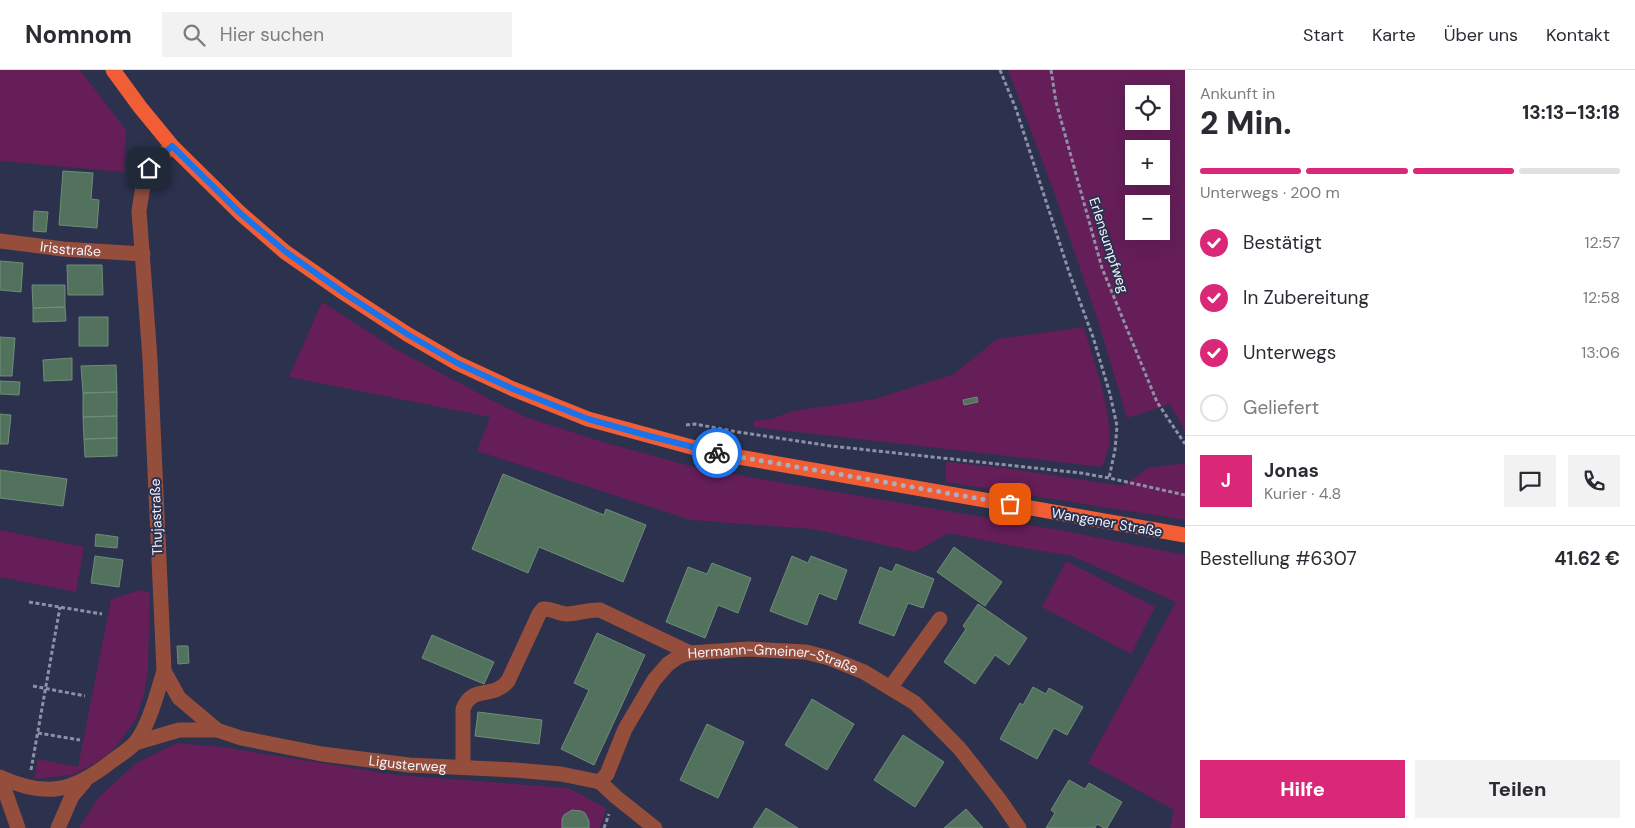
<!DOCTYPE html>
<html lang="de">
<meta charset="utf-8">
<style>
:root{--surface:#fff;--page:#f2f2f3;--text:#2b2b33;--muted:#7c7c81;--line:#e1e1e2;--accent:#db2777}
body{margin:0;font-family:"DM Sans",sans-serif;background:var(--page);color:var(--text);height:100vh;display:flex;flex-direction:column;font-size:19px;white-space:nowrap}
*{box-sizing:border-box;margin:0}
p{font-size:16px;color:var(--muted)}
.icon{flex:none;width:28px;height:28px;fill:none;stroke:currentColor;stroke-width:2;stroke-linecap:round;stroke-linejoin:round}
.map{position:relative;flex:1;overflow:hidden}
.panel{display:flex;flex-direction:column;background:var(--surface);width:450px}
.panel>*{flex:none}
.tools{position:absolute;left:1125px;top:15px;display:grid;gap:10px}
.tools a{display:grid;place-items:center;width:45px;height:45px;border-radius:0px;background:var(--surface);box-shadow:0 5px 20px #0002;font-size:25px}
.pin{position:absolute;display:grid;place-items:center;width:42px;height:42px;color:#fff;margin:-21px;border-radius:10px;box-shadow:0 2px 8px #0006}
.courier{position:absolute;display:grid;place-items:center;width:50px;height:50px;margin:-25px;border:4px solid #1a73e8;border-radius:50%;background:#fff;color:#222;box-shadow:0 1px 6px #0007}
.overview em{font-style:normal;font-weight:800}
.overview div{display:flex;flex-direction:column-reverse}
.overview{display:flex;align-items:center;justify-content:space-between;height:85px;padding:0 15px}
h1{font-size:32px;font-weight:800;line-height:38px}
.bar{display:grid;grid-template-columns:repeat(4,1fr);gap:8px 5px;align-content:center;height:60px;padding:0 15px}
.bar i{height:6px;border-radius:4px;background:var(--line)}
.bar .current{background:var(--accent)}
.bar p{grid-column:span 4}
.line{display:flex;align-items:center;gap:12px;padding:0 15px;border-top:1px solid var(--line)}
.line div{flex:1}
.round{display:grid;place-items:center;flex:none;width:52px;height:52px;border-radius:0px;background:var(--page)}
ol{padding:0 15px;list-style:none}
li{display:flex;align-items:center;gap:15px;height:55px}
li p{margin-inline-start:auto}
li .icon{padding:5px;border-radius:50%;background:var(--accent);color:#fff;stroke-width:4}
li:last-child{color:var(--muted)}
li i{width:28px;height:28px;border:2px solid var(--line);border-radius:50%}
.primary-button{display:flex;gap:10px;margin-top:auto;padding:10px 15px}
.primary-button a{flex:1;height:58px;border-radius:0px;background:var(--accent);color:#fff;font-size:20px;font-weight:800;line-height:58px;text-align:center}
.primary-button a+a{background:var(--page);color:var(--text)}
header{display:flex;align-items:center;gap:30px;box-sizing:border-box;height:70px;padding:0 25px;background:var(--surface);border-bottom:1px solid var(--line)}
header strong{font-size:24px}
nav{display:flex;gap:28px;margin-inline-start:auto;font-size:18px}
.search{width:350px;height:45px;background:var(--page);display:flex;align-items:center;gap:12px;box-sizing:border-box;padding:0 18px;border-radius:0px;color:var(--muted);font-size:19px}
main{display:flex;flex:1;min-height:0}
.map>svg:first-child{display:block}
.green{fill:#651e58;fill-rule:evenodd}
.building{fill:#52725d;stroke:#6c8e78}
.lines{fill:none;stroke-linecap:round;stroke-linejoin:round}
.path{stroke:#8e91a5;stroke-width:3;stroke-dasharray:4 2.5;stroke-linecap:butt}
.minor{stroke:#954e3b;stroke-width:15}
.major{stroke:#f15e35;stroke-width:15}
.done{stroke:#abaebf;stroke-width:5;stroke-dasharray:0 9}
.route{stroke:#1a73e8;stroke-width:6}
.labels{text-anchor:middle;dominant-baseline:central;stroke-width:4;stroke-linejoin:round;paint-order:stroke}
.street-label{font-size:14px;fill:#f0f2fd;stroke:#2c314d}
</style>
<header>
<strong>Nomnom</strong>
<div class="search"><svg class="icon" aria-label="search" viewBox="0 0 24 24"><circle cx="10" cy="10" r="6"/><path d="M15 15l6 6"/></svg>Hier suchen</div>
<nav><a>Start</a><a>Karte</a><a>Über uns</a><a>Kontakt</a></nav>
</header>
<main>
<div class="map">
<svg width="1185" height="758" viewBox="0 0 1185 758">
<rect width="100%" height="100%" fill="#2c314d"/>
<path class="green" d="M0,0H80L126,60L124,102L0,91Z
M1008,0H1185V361L1170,334L1127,348L1099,254L1054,122ZM1134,24H1161V51H1134ZM1134,79H1161V106H1134ZM1134,134H1161V161H1134Z
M322,232L397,280L497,333L526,347L606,373L702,399L1059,460L1185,485V758H1170L1174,740L1088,693L1176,532L1072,486L1023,478L948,463L915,482L813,459L691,450L477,381L490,347L289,307Z
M1084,257C1093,289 1113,342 1109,375C1108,382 1104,390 1102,397L754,357V351L771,349L793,341L875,329L954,304L997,269Z
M946,392L1005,398L1123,416L1148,398L1185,393V450L946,412Z
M0,460L84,477L76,522L0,507Z
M1066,491L1155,537L1131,584L1042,537Z
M141,520L150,522L148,600L144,624L136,649L118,674L103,689L73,705L34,709L38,689L78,697L111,529Z
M177,673L222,677L396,705L568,718L606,738L600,758H79L99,727L136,693Z"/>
<path class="building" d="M63,101L93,103L91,129L99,130L97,158L59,155Z
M34,141L48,142L46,162L33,161Z
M0,191L23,193L21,222L0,220Z
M67,195H102L103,225H68Z
M32,215H65V237L33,238Z
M65,237L66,251L33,252V238Z
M79,247H108V276H79Z
M0,267L15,268L12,306H0Z
M72,288V310L44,311L43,290Z
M116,295L117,322L83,323L81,296Z
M0,311L20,312L19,325L0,324Z
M117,322V346L83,347V323Z
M977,327L978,332L964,335L963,330Z
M0,344L11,345L8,374H0Z
M117,346V368L84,369L83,347Z
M117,368V386L85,387L84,369Z
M0,400L67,409L63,436L0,428Z
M503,404L604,445L606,439L646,455L623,512L539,477L528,503L472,479Z
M96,464L118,467L117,478L95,476Z
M954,477L1002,512L985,536L937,502Z
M95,486L123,490L119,517L91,513Z
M792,486L808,493L811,486L847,500L836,530L819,523L807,555L770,541Z
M712,493L751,508L738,543L718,535L705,568L666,552L688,497L707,504Z
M896,494L934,509L923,538L908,533L894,566L859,553L880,497L892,502Z
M978,534L1027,568L1009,595L995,585L975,614L944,592L966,559L963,556Z
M597,563L645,585L594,695L561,679L589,620L574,613Z
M432,565L494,592L484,614L422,588Z
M177,576H188L189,593L178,594Z
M1033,617L1046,624L1049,618L1083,637L1067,665L1054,658L1037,689L1000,669L1020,633L1023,635Z
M812,629L854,654L827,700L785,675Z
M478,642L542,650L539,674L475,666Z
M707,654L744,672L718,728L680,710Z
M903,665L944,692L915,737L874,710Z
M1069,710L1085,719L1089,713L1122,732L1107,758H1104L1097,754L1095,758H1046L1055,743L1051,740Z
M766,738L798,758H753Z
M966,739L983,758H944Z
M572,740L581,741L585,743L589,751V758H562V749L564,745Z"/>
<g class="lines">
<path class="path" d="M1000,0L1016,39L1069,202L1093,267L1110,324L1117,356L1115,380L1109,408
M1051,0L1056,32L1102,198L1157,332L1185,374
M686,355L695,354L738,362L831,376L1081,403L1109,408L1185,425
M29,532L102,544
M33,616L85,626
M38,663L80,670
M31,700L60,537
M604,758L609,744"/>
<g class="minor">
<path id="s1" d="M0,171L63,179L143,184"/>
<path d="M164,601L179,628L217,660"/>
<path d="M890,618L940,549"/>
<path id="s2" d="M135,673L179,660H217L241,668L322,684L409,695L515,700L561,704L600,712"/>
<path d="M463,697V639C472,614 493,630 508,611L539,544L543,539C552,538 558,544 567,544C578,544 589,539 600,540L690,583"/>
<path d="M0,707C46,728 73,722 112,691C120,685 130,679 136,672C150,653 157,623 164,601L150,289L139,141L143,116L149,98L172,76"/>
<path d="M0,714L6,724L18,758"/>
<path d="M58,758L72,726L84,712"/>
<path id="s3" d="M655,758L616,727L600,712L607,704L625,659L654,610L668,594L678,587L690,583L748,579L806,582L829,588L864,602L915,633L960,679L999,729L1019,758"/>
</g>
<path class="major" d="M113,0L140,37L172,76L240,143L285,182L344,223L407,264L457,293L513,319L588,349L710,382L1185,465"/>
</g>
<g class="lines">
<path class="done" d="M717,383L1010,434"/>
<path class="route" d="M149,98L172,76L240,143L286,182L344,223L407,264L457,293L513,319L588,349L649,366L717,383"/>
</g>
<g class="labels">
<g class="street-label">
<text transform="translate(1109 175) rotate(72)">Erlensumpfweg</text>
<text stroke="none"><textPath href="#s1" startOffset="71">Irisstraße</textPath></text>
<text transform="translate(156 447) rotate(-92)">Thujastraße</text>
<text transform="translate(1107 452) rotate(10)">Wangener Straße</text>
<text stroke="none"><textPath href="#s3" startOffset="318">Hermann-Gmeiner-Straße</textPath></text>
<text stroke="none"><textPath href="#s2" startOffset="278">Ligusterweg</textPath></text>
</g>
</g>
</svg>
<div class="tools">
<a><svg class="icon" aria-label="locate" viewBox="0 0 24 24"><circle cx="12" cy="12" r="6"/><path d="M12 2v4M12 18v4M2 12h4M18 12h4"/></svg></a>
<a>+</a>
<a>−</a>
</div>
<div class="pin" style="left:1010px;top:434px;background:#ea580c"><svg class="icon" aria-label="bag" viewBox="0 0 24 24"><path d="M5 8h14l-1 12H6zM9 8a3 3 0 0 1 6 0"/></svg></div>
<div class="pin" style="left:149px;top:98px;background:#1f2937"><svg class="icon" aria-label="home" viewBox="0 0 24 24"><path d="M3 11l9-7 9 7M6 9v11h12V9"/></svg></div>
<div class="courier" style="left:717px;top:383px"><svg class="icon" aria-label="bike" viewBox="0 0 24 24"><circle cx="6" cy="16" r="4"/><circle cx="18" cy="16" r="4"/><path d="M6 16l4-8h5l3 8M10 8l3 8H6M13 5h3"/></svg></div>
</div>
<section class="panel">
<div class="overview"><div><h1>2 Min.</h1><p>Ankunft in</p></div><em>13:13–13:18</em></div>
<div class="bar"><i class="current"></i><i class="current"></i><i class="current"></i><i></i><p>Unterwegs · 200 m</p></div>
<ol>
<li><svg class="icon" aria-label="check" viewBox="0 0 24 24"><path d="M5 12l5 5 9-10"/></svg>Bestätigt<p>12:57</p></li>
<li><svg class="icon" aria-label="check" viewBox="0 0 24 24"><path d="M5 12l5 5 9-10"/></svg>In Zubereitung<p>12:58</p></li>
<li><svg class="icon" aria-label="check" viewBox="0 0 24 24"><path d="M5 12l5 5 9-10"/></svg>Unterwegs<p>13:06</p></li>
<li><i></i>Geliefert</li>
</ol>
<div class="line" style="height:90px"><b class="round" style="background:var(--accent);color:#fff">J</b><div><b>Jonas</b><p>Kurier · 4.8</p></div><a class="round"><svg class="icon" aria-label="chat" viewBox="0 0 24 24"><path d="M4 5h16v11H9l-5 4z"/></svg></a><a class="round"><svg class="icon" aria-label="phone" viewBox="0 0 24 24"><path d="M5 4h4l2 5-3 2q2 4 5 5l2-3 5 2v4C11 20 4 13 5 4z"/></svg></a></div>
<div class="line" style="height:65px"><div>Bestellung #6307</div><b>41.62 €</b></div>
<div class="primary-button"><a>Hilfe</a><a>Teilen</a></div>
</section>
</main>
